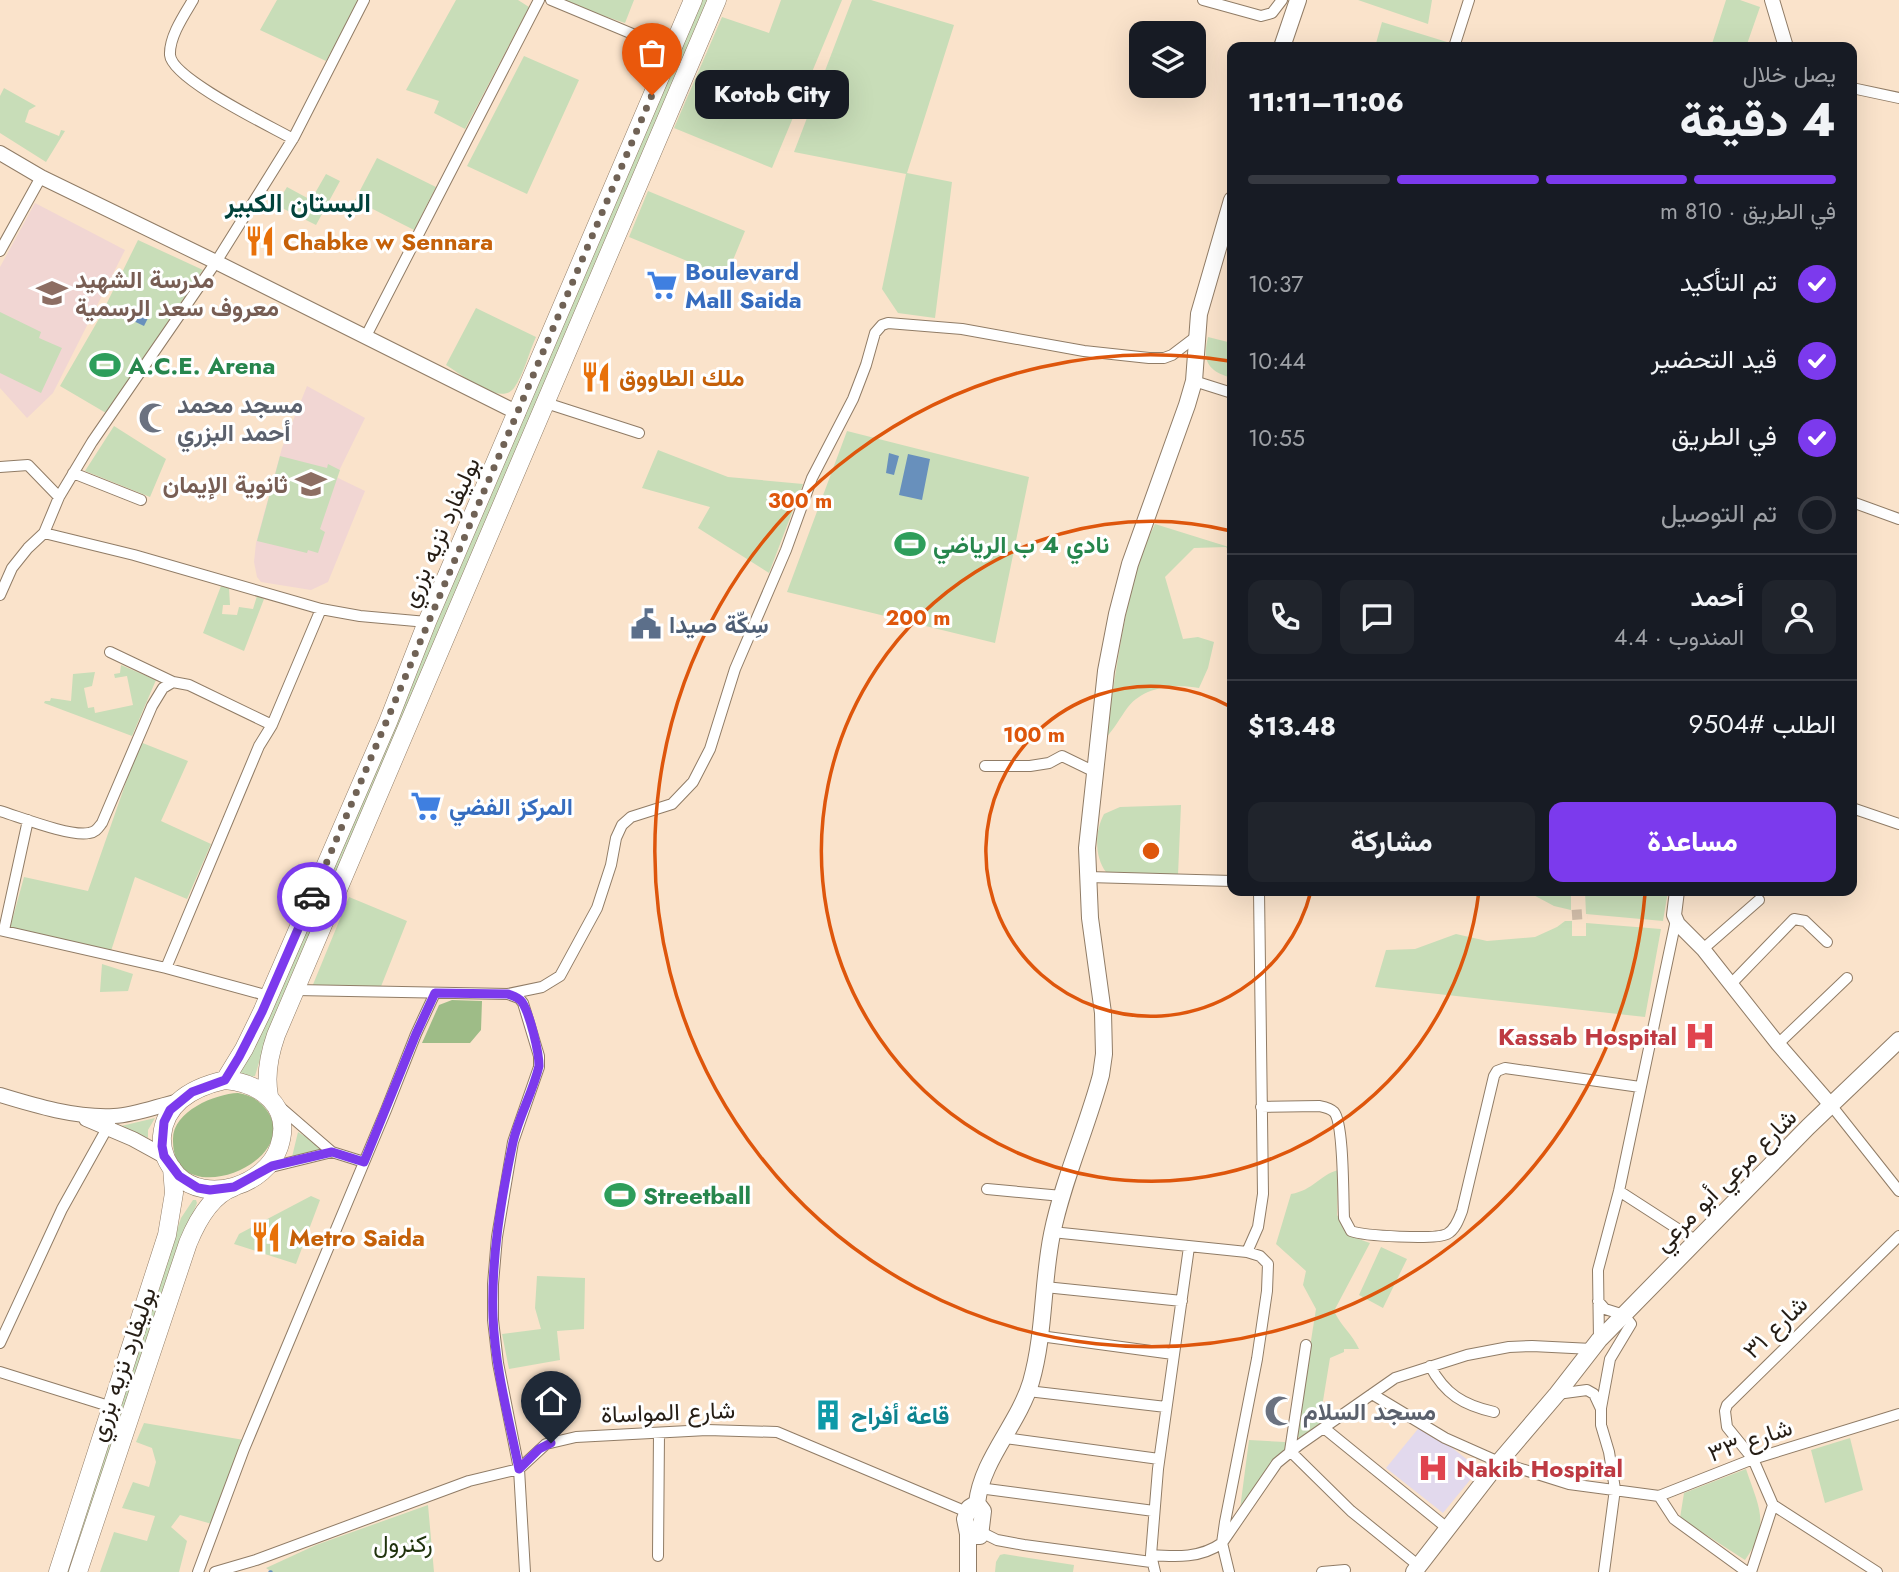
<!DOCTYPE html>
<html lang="ar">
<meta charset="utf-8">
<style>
:root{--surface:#171b24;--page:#20242c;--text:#f1f3f6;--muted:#9ea1a6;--line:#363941;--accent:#7c3aed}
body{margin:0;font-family:Jost,Vazirmatn,sans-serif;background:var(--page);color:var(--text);direction:rtl;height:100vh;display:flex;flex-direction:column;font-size:26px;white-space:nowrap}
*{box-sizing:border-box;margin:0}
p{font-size:23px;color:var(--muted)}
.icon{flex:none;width:38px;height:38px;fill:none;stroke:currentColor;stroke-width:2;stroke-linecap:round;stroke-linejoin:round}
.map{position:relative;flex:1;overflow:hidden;direction:ltr}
.details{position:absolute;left:1227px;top:42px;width:630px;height:854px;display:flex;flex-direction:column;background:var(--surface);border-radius:14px;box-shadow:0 7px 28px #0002;direction:rtl}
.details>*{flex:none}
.buttons{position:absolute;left:1129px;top:21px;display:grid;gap:14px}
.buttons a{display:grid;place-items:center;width:77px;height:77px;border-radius:14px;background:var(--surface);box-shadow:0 7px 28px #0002;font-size:35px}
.pin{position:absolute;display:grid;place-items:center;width:60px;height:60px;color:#fff;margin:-72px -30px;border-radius:50% 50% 50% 0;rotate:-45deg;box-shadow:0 0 7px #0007}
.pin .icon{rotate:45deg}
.courier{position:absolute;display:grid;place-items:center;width:70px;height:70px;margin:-35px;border:5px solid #7c3aed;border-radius:50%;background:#fff;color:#222;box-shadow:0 2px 9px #0007}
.bubble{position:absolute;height:49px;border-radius:14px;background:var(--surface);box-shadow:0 7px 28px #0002;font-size:23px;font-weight:800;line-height:49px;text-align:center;direction:rtl}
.overview em{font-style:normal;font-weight:800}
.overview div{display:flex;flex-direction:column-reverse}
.overview{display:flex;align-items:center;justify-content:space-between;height:119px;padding:0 21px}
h1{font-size:46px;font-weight:800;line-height:52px}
.bar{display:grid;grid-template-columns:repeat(4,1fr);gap:10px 7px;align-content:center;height:84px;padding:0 21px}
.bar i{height:9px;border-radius:5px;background:var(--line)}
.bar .active{background:var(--accent)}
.bar p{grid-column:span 4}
.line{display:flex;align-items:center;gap:18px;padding:0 21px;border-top:2px solid var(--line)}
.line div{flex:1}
.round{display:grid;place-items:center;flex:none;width:74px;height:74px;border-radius:14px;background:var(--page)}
ol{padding:0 21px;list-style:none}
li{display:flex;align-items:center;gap:21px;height:77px}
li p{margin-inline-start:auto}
li .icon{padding:7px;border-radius:50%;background:var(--accent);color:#fff;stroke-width:4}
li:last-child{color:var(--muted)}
li i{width:38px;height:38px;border:4px solid var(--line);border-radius:50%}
.cta{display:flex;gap:14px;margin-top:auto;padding:14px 21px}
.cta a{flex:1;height:80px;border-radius:14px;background:var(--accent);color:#fff;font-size:28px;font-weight:800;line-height:80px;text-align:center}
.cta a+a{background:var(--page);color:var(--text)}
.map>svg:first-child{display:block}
.education{fill:#f1d6d3}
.medical{fill:#e2d9ed}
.green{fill:#c8ddb8}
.forest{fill:#9ebc87}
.water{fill:#6890bc}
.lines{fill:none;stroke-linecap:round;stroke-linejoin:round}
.stream{stroke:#6890bc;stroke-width:3.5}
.minor-tunnel{stroke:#cfbba7;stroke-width:10;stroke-dasharray:10 5;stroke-linecap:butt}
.minor-casing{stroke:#907c66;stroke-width:12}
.tertiary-casing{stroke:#907c66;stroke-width:16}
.secondary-casing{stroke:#907c66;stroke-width:18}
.trunk-casing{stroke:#907c66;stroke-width:19}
.minor{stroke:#fff;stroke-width:10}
.tertiary{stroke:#fff;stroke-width:14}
.secondary{stroke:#fff;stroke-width:16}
.trunk{stroke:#fff;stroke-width:18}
.done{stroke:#706255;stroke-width:7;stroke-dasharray:0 12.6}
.route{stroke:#7c3aed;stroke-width:9}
.ring{fill:none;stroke:#de560c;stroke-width:3.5}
.labels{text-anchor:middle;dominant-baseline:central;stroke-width:6;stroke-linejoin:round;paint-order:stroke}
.food-label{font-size:24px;font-weight:bold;fill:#c56008;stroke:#fff;text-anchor:start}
.shop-label{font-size:24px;font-weight:bold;fill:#366cbe;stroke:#fff;text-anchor:start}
.education-label{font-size:24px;font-weight:bold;fill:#785e54;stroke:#fff;text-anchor:start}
.leisure-label{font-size:24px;font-weight:bold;fill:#27864d;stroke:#fff;text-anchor:start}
.worship-label{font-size:24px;font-weight:bold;fill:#5b616d;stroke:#fff;text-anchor:start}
.street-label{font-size:24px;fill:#251d15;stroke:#fff}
.service-label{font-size:24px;font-weight:bold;fill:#4e5e75;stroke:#fff;text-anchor:start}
.health-label{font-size:24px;font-weight:bold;fill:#be3a42;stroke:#fff;text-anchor:end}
.culture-label{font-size:24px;font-weight:bold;fill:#0d838f;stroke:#fff;text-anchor:start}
.park-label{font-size:24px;fill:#21340e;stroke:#fff}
.neighbourhood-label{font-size:26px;font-weight:bold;fill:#01423b;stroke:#fff}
.centre{fill:#de560c;stroke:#fff;stroke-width:3.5}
.ring-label{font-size:21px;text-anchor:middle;font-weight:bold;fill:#de560c;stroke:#fff;stroke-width:6;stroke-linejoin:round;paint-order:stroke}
</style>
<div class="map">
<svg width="1899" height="1572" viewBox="0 0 1899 1572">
<rect width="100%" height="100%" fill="#fae3cb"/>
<path class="education" d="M35,203L125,250L53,393L27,418L0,388V267Z
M307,386L365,418L336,477L365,491L328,582L311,590L261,582L257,577L254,562L256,543L282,448Z"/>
<path class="medical" d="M1422,1424L1479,1469L1443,1513L1386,1468Z"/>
<path class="green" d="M277,0H356L360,1L326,61L260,30Z
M456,0H518L529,7L465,129L434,113L439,101L406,90Z
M563,0H634L625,23L565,3Z
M700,0H710L263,1049L255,1076L250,1077L239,1072Z
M781,0H842L772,168L674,128L722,17L769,33Z
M852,0H871L954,25L907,173L952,182L935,318L898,313L882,289L906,174L794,152Z
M1358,0H1432L1428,24Z
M1726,0H1740L1760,7L1746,47H1711Z
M1382,22L1447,42L1445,47H1375Z
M524,56L579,80L527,194L467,166Z
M4,88L36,106L29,110L25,122L59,136L61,130L65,131L46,162L0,133V96Z
M377,158L436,187L414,230L355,200Z
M326,174L340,181L316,225L276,205L287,187L311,200Z
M648,191L745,231L726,277L629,237Z
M138,240L203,270L106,413L60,386L100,317Z
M476,308L536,337C529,352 524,374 514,388C500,407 461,374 446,365Z
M0,312L41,332L39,338L62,348L41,393L0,373Z
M1208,337L1232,343V378C1208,371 1202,362 1208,337Z
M114,426L166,459L150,497L85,471Z
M847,431L1029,477L995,643L787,592Z
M658,450L728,477L803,484L769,573L698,528L710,507L642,488Z
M280,456L327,468L328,464L340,470L320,529L325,532L318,553L308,550L307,553L257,541Z
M1155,524L1232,548V556L1226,547L1194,548L1165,577L1183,639L1198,637L1214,642L1208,668L1199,688C1175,684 1145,686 1128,707C1120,718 1114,729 1105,739C1117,674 1125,581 1155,524Z
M221,586L229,588L230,605H223L222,614L237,615L239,607L253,609L257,596L264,599L244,651L203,633Z
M121,665L156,680L132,736L44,703L45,701H50L51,698L71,701L73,674L95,672L92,686L84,688L88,708L94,707L95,713L133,705L127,676L115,678L114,674L120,673Z
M140,742L188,761L161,821L211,844L187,899L135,877L111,951L10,928L24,877L88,891Z
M1181,805L1178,875L1106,872C1094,856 1095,831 1104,814L1120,807Z
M1526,891H1571V910L1554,906Z
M1585,891H1668L1663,921L1586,914Z
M349,897L407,921L380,989L312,987Z
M1565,921H1572V936H1586V923L1661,929L1645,1017L1375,987L1386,950L1415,949L1456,934L1487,941L1535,937L1557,927Z
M102,964L133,974L128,991L100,992Z
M155,1118L148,1130V1138L121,1126Z
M298,1132L311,1140L322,1150L292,1157Z
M1338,1170L1337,1215L1350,1236L1370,1243L1334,1311C1341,1326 1352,1334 1359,1349H1344V1352L1330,1358L1322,1407L1331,1415V1418L1301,1439L1296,1435L1316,1309L1303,1285L1306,1271L1276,1244L1291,1194C1314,1190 1318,1176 1338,1170Z
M311,1196L320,1200L296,1264L234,1244L239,1234Z
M193,1200H196L197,1203L180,1245L73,1572H64L181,1218Z
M1381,1247L1407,1259L1383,1308L1359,1295Z
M537,1276L585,1278L584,1329L557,1331L560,1360L509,1369L502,1334L541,1329L535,1308Z
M144,1423L244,1440L212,1524L180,1515L171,1527L187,1541L179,1572H100L114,1532L147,1541L155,1516L122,1508L133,1482L149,1487L156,1462L152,1448L136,1442Z
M1850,1438L1863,1490L1825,1503L1811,1450Z
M1249,1440L1285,1442L1286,1448L1240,1509Z
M1746,1469C1759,1508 1771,1524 1745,1560L1680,1518L1684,1493Z
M428,1505L434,1572H272L266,1568L316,1545Z
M1004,1554L1074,1565L1073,1572H995L996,1562L1000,1555Z"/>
<path class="forest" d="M452,1000L482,1001L481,1030L470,1043H422L439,1005Z
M238,1093C251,1095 261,1101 268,1112C302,1163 171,1215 173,1139C173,1111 215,1094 238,1093Z"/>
<path class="water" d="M127,308L148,318L144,326L123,316Z
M889,453L899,456L894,475L886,473Z
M908,454L930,459L922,500L899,495Z"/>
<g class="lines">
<path class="stream" d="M270,1572H271"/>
<path class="minor-tunnel" d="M1572,915L1587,914"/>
<g class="minor-casing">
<path id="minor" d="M193,0C184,15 169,37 170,55C172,79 270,126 293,139
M551,0L671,50
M1203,0L1261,16L1272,13L1282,0
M1454,47L1469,0
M1852,88L1899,98
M0,251L41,177
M366,336L539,0
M1194,381L1232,393
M546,403L639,433
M0,467L28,465L59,497
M73,473L141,500
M1852,502L1899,519
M44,533L134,555L321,609L360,616L427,622
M0,595L12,568L28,548L44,533L59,497L92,442L216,262L294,137L364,0
M110,652L173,682
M985,766H1030L1049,763L1062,756L1095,772
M1852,808L1899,824
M0,811C20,817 70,837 89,833C96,832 98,828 102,823L152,706L163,688L173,682L189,685L272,725
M1088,877L1232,881
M0,930L166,968L269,996
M4,930L28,820
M1703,949L1759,900
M166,968L259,746L272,725L321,609
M1731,984L1794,919L1805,921L1827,942
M296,990L508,994L519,998L523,1003L539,1056V1067L513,1142L497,1237L493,1284V1320L498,1363L519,1469L525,1572
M508,994L542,987L560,976L597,908L611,865L616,838L622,825L631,817L672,804L693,782L710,749L735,669L786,550L812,478L853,399L866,365L875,333L882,325L888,323L962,329L1084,351L1149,358H1164L1172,355L1197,336
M1778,1044L1847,978
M1831,1105L1899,1191
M280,1107L332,1152L364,1162
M1261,1107L1319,1106C1324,1107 1330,1108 1334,1112C1344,1123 1343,1199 1344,1218L1351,1231C1364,1236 1435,1240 1447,1234C1455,1230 1459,1219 1462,1211L1494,1076L1497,1071L1505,1068L1640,1087
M267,1168L332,1152
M987,1189L1062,1196
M1619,1191L1698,1242
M1052,1232L1247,1252L1260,1256L1268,1264L1267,1291L1257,1359L1225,1522L1222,1543L1229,1572
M1247,1252L1258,1227L1263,1194L1259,891
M1045,1287L1182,1301
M1598,1301L1605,1309L1624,1315L1631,1324L1610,1359L1601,1408
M1040,1336L1173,1354
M1599,1340L1598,1270L1619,1191L1676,920
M0,1343L62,1209L110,1123
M1306,1345L1290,1451L1351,1511L1419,1566
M1430,1366C1445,1394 1463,1405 1494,1412
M0,1372L112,1407
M1028,1391L1166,1407
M1372,1394L1445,1438L1499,1462L1569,1484L1659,1496L1753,1459L1899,1414
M1557,1394L1587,1390L1594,1394L1601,1409V1425L1609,1452L1615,1489L1604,1572
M1324,1428L1447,1528
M1005,1438L1159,1459
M979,1488L1154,1511
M1659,1496L1674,1519L1747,1572
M1773,1505L1877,1572
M981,1532L997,1540L1024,1545L1151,1562
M1151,1555C1177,1557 1201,1558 1222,1543L1277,1463L1299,1445L1395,1378L1467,1355L1509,1347L1532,1346L1592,1349
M658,1556L659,1433
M198,1572L244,1449L386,1110L416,1034L435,993
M215,1572L256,1560L469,1481L519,1469L546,1444L576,1437L707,1430L777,1432L967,1512
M1155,1572L1151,1555L1158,1469L1189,1247
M1322,1572L1345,1570
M1751,1572L1773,1505L1753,1459L1727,1427L1725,1411L1727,1405L1899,1236"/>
</g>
<g class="tertiary-casing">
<path id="tertiary" d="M1772,0L1786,47
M0,153L41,177L216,262L518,413
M1677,891L1674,915L1678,924L1703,949L1778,1044L1831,1105
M0,1095C36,1106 76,1118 114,1116C136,1115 157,1106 179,1101
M86,1119L133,1139L164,1156"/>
</g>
<g class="secondary-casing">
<path id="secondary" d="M1282,47L1298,0
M977,1503C982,1459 1018,1425 1031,1382C1045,1333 1042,1283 1052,1234C1063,1180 1087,1128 1101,1075L1104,1054L1103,1013L1090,918L1087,848L1106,671L1117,614L1130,564L1187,405L1194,381L1199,314L1232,200
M977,1503L983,1511L980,1536L968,1534L965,1519L969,1508Z
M968,1534V1572
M1414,1572L1499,1462L1557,1394L1599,1340L1808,1127L1899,1040"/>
</g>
<g class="trunk-casing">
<path id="trunk" d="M225,1080L244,1049L262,1012L388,722L427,622L693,0
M225,1080C260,1083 293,1106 279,1147C266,1185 207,1205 177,1175C167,1164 161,1151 162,1136C165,1102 194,1087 225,1080Z
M269,1096C265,1075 269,1055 276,1035L717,0
M58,1572L167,1235L174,1193L172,1168
M78,1572L188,1243C197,1221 211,1195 234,1187"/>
</g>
<use href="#minor" class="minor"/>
<use href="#tertiary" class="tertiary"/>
<use href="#secondary" class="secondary"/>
<use href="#trunk" class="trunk"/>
</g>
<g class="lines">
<path class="done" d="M312,897L652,95"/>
<path class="route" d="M312,897L262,1012L239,1057L225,1080L192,1092L170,1110L164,1122L162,1146L164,1156L179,1176L198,1188L210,1190L234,1187L272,1166L332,1152L364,1162L416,1034L435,993L508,994C513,996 518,997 522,1002C530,1014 539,1052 539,1066C533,1092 519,1116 513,1142C501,1199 491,1259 493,1317C495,1368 509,1419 519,1469L539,1449L551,1443"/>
</g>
<g class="ring">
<path d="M1311 891A165 165 0 1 1 1231 707"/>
<path d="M1479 891A330 330 0 1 1 1231 531"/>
<path d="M1645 894A496 496 0 1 1 1229 361"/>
</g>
<defs>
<g id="restaurant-bare" transform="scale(2.415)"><path d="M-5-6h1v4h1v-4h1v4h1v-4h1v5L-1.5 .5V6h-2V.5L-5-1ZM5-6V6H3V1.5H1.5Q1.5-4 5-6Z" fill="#e8710a" stroke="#fff" stroke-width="2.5" paint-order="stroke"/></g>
<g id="supermarket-bare" transform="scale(2.415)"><path d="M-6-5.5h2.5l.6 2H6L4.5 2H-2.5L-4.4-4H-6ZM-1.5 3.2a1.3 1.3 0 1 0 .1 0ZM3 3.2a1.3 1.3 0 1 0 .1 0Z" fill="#3f7fe0" stroke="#fff" stroke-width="2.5" paint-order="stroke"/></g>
<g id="school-bare" transform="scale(2.415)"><path d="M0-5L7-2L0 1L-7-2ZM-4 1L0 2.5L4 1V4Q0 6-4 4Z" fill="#8d6e63" stroke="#fff" stroke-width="2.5" paint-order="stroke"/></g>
<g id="stadium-bare" transform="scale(2.415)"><path d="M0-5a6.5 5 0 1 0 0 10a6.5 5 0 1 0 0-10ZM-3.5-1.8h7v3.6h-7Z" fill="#2e9e5b" stroke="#fff" stroke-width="2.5" paint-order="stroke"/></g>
<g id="mosque-bare" transform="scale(2.415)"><path d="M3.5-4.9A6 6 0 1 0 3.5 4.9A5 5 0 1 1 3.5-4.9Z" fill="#6b7280" stroke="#fff" stroke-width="2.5" paint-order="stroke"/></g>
<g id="civic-bare" transform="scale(2.415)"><path d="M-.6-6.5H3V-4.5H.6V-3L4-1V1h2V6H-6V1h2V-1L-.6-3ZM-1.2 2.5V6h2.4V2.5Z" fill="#5c6f8a" stroke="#fff" stroke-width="2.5" paint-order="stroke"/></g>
<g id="hospital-bare" transform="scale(2.415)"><path d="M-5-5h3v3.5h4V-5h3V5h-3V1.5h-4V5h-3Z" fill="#e0444e" stroke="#fff" stroke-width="2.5" paint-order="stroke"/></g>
<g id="building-bare" transform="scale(2.415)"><path d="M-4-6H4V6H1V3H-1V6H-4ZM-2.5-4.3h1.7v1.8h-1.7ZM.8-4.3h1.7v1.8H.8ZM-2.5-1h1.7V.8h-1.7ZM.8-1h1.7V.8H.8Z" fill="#0f9aa8" stroke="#fff" stroke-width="2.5" paint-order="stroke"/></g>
</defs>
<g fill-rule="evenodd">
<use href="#restaurant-bare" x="260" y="241"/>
<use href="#supermarket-bare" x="662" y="285"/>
<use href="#school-bare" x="52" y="293"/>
<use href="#stadium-bare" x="105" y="365"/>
<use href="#restaurant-bare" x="596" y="377"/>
<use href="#mosque-bare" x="154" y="418"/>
<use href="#school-bare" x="311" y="484"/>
<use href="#stadium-bare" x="910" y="544"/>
<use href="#civic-bare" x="646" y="624"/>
<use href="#supermarket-bare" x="426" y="806"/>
<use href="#hospital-bare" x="1700" y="1036"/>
<use href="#stadium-bare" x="620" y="1195"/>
<use href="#restaurant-bare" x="266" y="1237"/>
<use href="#mosque-bare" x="1280" y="1411"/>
<use href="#building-bare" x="828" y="1415"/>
<use href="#hospital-bare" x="1433" y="1468"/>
</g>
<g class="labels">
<g class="food-label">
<text x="283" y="241">Chabke w Sennara</text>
<text x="619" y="377">ملك الطاووق</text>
<text x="289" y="1237">Metro Saida</text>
</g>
<g class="shop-label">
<text x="685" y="271">Boulevard<tspan x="685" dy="28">Mall Saida</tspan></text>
<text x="449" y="806">المركز الفضي</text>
</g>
<g class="education-label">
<text x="75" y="279">مدرسة الشهيد<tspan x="75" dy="28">معروف سعد الرسمية</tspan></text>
<text x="288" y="484" text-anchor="end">ثانوية الإيمان</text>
</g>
<g class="leisure-label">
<text x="128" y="365">A.C.E. Arena</text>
<text x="933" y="544">نادي 4 ب الرياضي</text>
<text x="643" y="1195">Streetball</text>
</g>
<g class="worship-label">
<text x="177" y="404">مسجد محمد<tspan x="177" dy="28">أحمد البزري</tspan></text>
<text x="1303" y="1411">مسجد السلام</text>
</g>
<g class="street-label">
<text transform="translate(440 532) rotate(-66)">بوليفارد نزيه بزري</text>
<text transform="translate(1725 1180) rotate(-45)">شارع مرعي أبو مرعي</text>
<text transform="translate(1775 1327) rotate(-44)">شارع ٣١</text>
<text transform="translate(122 1364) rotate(-71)">بوليفارد نزيه بزري</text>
<text transform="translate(668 1412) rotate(-2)">شارع المواساة</text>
<text transform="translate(1750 1440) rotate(-19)">شارع ٣٣</text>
</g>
<g class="service-label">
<text x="669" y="624">سِكّة صيدا</text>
</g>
<g class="health-label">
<text x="1677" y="1036">Kassab Hospital</text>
<text x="1456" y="1468" text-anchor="start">Nakib Hospital</text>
</g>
<g class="culture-label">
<text x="851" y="1415">قاعة أفراح</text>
</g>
<g class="park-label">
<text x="403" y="1543">ركنرول</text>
</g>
<g class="neighbourhood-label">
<text x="298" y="203">البستان الكبير</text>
</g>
</g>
<circle cx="1151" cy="851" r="10" class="centre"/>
<g class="ring-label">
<text x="800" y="508">300 m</text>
<text x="918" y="625">200 m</text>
<text x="1034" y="742">100 m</text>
</g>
</svg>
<div class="buttons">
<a><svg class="icon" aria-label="layers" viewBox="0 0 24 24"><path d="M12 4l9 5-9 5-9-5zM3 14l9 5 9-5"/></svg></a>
</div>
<div class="pin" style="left:652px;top:95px;background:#ea580c"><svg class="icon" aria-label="bag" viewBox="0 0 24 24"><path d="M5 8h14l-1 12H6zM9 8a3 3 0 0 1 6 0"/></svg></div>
<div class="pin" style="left:551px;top:1443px;background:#1f2937"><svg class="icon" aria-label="home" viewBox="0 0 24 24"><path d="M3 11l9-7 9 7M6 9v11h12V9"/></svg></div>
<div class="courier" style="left:312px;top:897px"><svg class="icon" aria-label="car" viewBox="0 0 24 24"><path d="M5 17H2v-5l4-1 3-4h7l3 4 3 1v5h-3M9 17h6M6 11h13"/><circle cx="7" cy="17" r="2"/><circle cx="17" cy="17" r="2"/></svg></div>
<div class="bubble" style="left:695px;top:70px;width:154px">Kotob City</div>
<section class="details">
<div class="overview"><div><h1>4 دقيقة</h1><p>يصل خلال</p></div><em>11:06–11:11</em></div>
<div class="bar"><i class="active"></i><i class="active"></i><i class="active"></i><i></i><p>في الطريق · 810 m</p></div>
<ol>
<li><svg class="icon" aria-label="check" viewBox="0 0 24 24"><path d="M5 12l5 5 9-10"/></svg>تم التأكيد<p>10:37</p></li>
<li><svg class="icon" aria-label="check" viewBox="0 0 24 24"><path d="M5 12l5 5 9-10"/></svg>قيد التحضير<p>10:44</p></li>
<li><svg class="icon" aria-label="check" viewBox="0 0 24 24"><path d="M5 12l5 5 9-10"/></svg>في الطريق<p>10:55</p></li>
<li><i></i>تم التوصيل</li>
</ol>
<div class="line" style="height:126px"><a class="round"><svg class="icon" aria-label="person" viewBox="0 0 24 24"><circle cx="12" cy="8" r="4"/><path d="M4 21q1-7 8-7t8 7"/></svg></a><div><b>أحمد</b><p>المندوب · 4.4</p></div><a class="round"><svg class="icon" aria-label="chat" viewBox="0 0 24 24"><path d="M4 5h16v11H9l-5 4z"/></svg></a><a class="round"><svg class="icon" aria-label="phone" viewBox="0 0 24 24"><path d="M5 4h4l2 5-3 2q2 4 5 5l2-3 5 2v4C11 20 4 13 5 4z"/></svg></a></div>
<div class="line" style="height:91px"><div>الطلب #9504</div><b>$13.48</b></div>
<div class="cta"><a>مساعدة</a><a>مشاركة</a></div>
</section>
</div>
